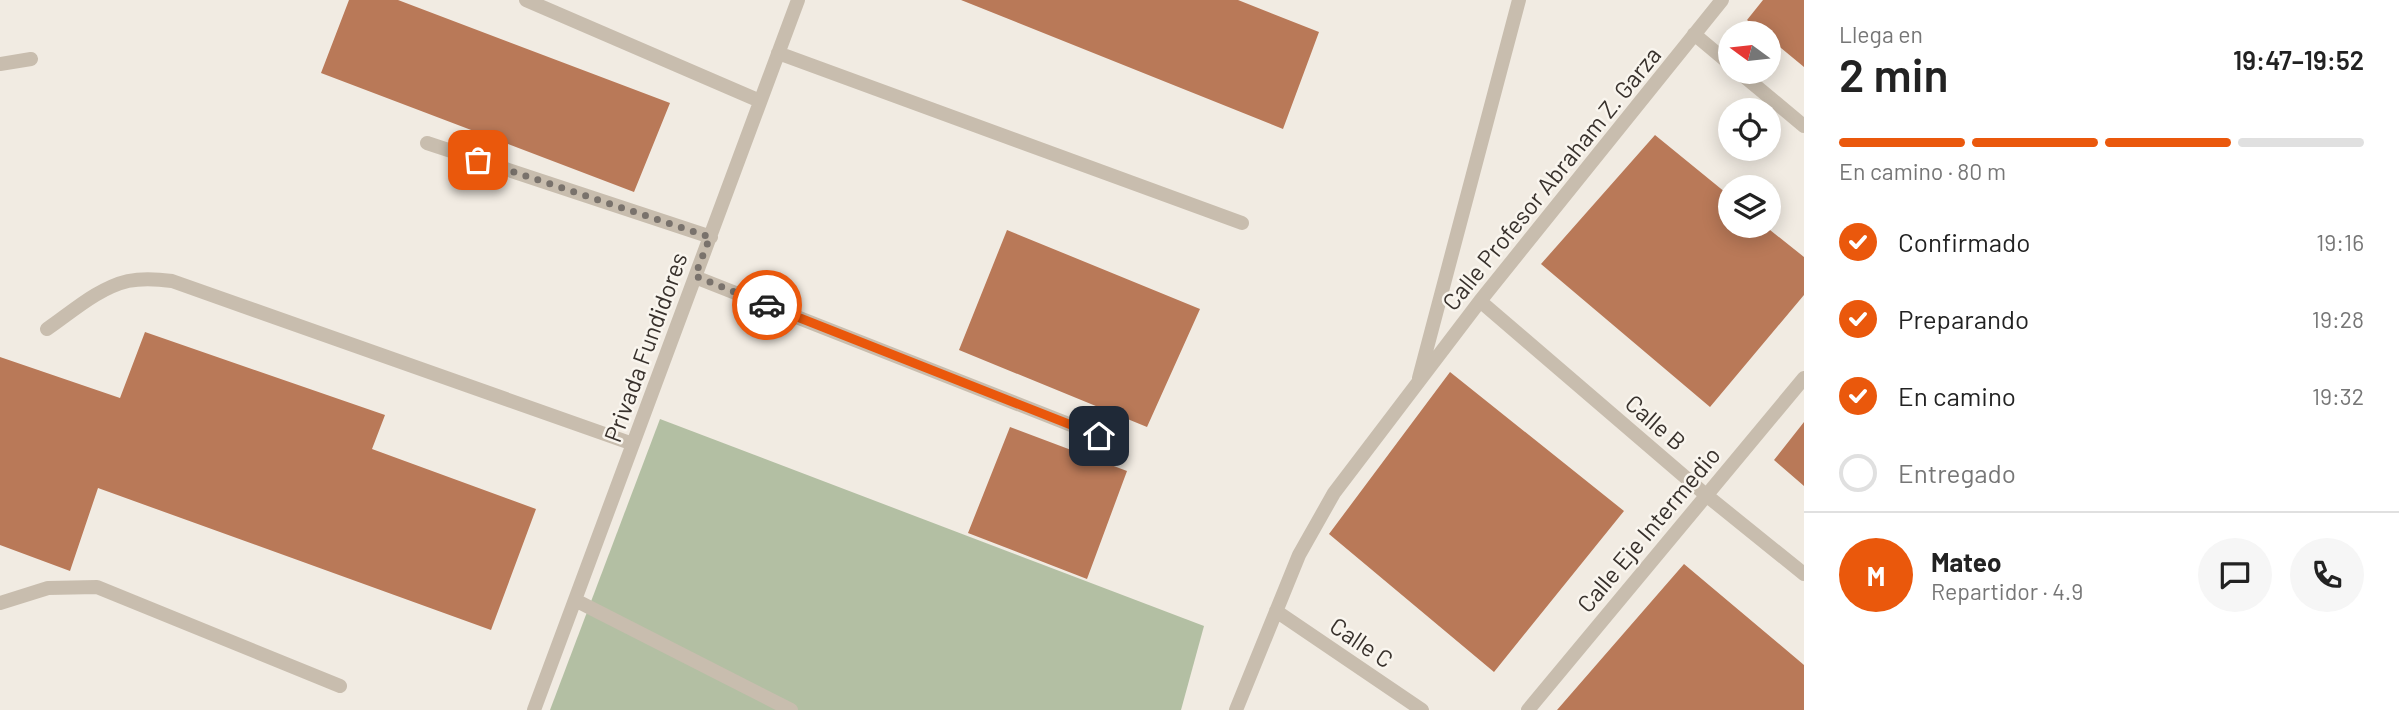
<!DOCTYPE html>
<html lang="es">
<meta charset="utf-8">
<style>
:root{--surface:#fff;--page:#f6f6f6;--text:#222;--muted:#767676;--line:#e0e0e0;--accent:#ea580c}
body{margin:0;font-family:Barlow,sans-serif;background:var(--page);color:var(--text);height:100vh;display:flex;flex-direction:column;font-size:26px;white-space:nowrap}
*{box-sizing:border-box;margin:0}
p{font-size:23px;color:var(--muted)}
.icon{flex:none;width:38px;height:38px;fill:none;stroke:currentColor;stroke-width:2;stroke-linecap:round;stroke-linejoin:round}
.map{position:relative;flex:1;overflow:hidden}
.side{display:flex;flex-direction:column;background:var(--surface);width:595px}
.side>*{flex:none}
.needle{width:46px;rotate:285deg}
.tools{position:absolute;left:1718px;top:21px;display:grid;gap:14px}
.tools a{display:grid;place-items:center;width:63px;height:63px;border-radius:50%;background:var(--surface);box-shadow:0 4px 18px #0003;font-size:35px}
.pin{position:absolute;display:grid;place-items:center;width:60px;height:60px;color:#fff;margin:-30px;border-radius:14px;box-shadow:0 4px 10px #0006}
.courier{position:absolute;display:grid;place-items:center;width:70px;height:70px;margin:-35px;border:5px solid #ea580c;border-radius:50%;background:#fff;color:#222;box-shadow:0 2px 9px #0007}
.headline em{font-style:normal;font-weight:600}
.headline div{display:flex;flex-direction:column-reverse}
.headline{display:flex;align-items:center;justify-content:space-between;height:119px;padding:0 35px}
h1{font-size:46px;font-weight:600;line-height:52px}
.bar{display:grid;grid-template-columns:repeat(4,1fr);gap:10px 7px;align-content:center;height:84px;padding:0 35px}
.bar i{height:9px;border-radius:5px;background:var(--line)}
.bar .active{background:var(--accent)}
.bar p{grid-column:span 4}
.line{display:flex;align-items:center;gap:18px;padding:0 35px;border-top:2px solid var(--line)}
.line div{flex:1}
.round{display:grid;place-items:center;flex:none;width:74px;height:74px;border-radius:37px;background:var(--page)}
ol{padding:0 35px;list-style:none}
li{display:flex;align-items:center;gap:21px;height:77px}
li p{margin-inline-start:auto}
li .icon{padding:7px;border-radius:50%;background:var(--accent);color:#fff;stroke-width:4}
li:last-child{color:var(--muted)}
li i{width:38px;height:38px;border:4px solid var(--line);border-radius:50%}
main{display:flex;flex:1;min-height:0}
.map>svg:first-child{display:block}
.green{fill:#b3bfa3}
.building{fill:#b97958}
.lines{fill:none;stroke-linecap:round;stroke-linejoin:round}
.lane{stroke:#c8bdae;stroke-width:14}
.done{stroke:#79726c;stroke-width:7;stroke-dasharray:0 12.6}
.route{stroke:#ea580c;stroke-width:9}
.labels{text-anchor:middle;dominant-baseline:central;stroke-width:5;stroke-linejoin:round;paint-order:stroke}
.street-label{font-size:24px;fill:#38312c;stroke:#f9f5ee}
</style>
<main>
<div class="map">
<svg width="1804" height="710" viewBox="0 0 1804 710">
<rect width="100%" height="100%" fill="#f1ebe2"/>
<path class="green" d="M660,419L1204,626L1181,710H550Z"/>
<path class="building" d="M349,0H398L670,103L634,192L321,73Z
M961,0H1238L1319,32L1283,129Z
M1763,0H1804V67L1769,38V33H1763L1747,20Z
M1655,135L1731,197V226H1765L1804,257V295L1710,407L1541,264Z
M1007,230L1200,309L1147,427L959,350Z
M145,332L385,415L372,449L536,509L491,630L98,488L70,571L0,545V357L120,398Z
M1450,372L1624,511L1494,672L1329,534Z
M1804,422V486L1774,460Z
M1010,427L1127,471L1087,579L968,533Z
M1684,564L1804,665V710H1557Z"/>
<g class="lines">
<path class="lane" d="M526,0L760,101
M1694,34L1731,65
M778,53L1242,223
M0,64L31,59
M1739,72L1804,126
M427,143L711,237
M695,277L1099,436
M1480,301L1706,495L1804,574
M47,329C72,312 98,288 128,281C143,278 157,279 172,281L633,444
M1419,378L1519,0
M575,600L791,710
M0,603L48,588L97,587L340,686
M1276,611L1422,710
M534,710L798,0
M1236,710L1299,555L1334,493L1480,301L1722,0
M1528,710L1804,378"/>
</g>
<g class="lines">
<path class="done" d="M478,160L710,237L695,276L767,305"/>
<path class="route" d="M767,305L1099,436"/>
</g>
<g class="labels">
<g class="street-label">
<text transform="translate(1551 178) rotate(-51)">Calle Profesor Abraham Z. Garza</text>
<text transform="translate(645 347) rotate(-70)">Privada Fundidores</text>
<text transform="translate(1656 422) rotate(41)">Calle B</text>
<text transform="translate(1648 529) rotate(-50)">Calle Eje Intermedio</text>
<text transform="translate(1362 642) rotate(34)">Calle C</text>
</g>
</g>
</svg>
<div class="tools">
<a><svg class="needle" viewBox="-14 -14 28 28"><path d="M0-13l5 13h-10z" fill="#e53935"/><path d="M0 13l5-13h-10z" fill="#767676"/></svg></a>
<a><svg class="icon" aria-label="locate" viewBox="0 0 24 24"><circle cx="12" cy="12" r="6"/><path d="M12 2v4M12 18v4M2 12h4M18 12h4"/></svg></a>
<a><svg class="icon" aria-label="layers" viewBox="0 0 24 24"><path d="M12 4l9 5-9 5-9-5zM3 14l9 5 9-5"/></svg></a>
</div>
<div class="pin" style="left:478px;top:160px;background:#ea580c"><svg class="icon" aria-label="bag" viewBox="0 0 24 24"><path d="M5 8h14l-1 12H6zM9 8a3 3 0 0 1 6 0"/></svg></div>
<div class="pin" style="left:1099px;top:436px;background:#1f2937"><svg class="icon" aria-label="home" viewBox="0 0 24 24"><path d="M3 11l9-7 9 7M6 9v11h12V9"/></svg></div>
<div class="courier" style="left:767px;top:305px"><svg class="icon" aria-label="car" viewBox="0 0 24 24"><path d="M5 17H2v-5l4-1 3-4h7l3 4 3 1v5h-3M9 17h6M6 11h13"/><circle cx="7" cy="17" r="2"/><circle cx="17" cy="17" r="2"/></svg></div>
</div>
<section class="side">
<div class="headline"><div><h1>2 min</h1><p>Llega en</p></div><em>19:47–19:52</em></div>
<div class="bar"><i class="active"></i><i class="active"></i><i class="active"></i><i></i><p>En camino · 80 m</p></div>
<ol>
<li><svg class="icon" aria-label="check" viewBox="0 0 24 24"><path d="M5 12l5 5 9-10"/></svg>Confirmado<p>19:16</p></li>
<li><svg class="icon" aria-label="check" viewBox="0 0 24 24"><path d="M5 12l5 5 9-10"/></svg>Preparando<p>19:28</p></li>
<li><svg class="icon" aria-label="check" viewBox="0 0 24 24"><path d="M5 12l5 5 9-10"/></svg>En camino<p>19:32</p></li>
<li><i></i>Entregado</li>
</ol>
<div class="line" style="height:126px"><b class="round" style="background:var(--accent);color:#fff">M</b><div><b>Mateo</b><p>Repartidor · 4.9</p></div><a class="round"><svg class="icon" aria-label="chat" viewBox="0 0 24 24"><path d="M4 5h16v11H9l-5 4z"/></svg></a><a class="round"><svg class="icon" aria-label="phone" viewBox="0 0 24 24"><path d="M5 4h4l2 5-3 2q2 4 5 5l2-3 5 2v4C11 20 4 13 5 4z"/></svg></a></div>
</section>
</main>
